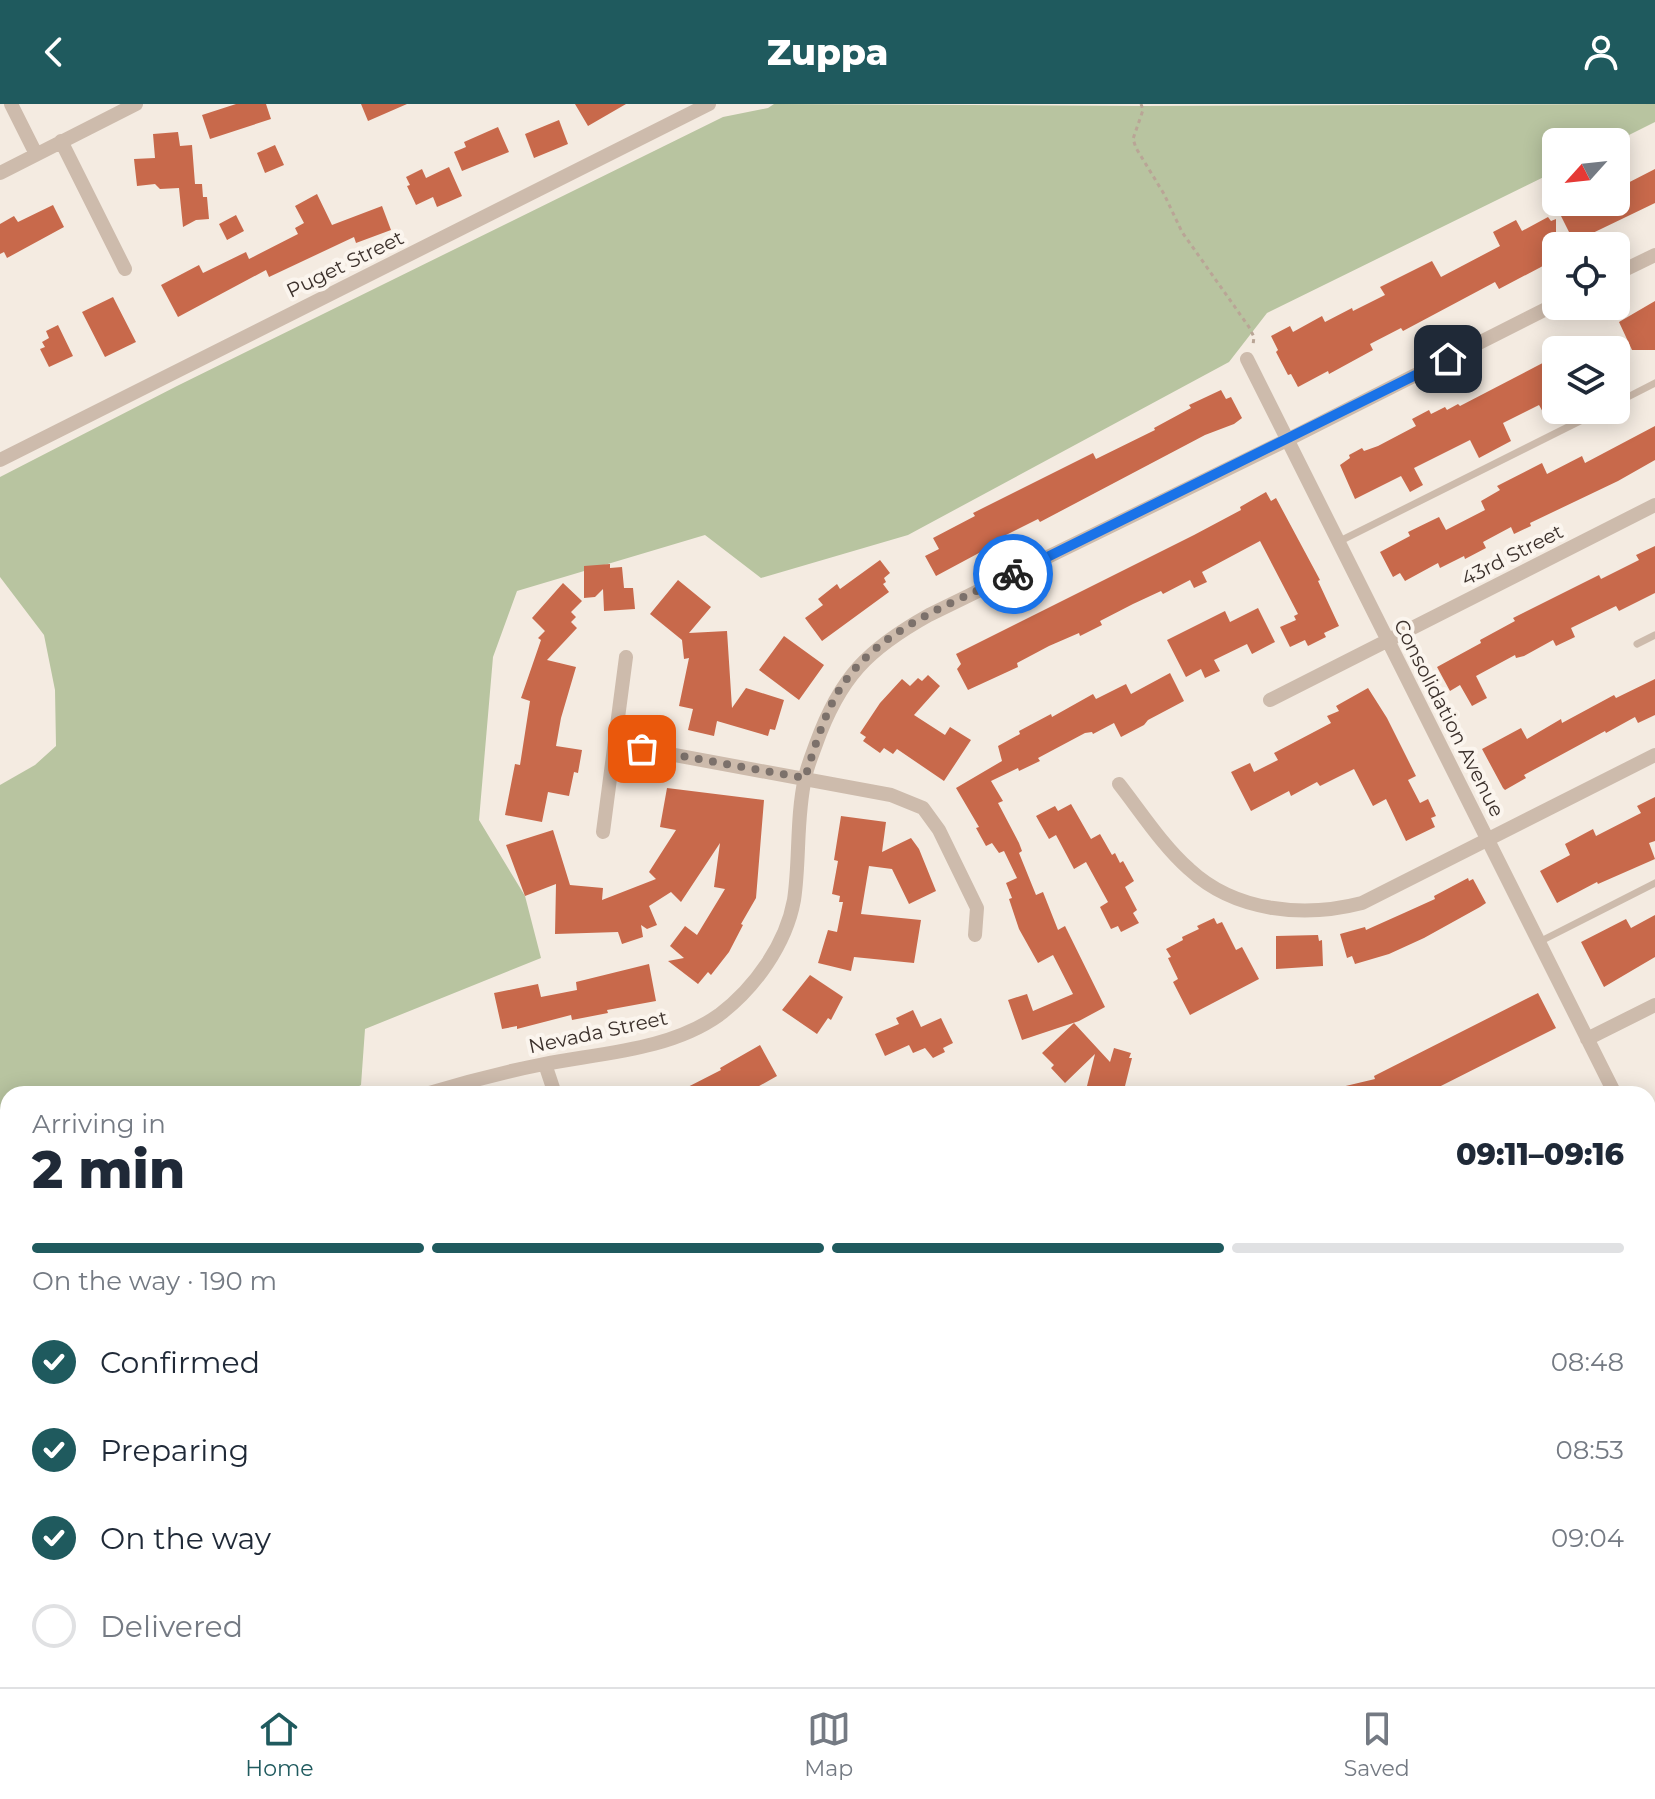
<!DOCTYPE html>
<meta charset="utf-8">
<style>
:root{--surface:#fff;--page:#f6f6f7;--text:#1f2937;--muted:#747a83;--line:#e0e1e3;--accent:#1f5a5e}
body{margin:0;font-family:Montserrat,sans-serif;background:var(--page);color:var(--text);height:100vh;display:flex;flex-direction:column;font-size:30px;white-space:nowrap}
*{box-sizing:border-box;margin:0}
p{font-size:26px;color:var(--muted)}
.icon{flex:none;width:44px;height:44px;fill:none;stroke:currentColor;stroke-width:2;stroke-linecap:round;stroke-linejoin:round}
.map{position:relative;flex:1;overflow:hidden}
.side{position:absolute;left:0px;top:982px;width:1656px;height:602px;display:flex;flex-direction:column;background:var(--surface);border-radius:24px 24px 0 0;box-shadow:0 4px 20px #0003}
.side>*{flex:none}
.needle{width:52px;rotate:243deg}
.buttons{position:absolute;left:1542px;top:24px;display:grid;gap:16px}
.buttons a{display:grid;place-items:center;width:88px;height:88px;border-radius:12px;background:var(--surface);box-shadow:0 4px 20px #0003;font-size:40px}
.pin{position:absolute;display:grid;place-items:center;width:68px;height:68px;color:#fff;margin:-34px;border-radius:16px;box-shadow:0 4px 12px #0006}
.courier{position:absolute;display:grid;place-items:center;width:80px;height:80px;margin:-40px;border:6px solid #1a73e8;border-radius:50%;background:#fff;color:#222;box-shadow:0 2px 10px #0007}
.head em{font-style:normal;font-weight:800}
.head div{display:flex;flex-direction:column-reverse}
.head{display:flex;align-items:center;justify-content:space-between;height:136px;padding:0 32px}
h1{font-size:52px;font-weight:800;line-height:60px}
.bar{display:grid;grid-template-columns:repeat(4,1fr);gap:12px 8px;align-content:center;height:96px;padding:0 32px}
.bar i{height:10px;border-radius:6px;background:var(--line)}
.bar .current{background:var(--accent)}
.bar p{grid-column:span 4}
ol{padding:0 32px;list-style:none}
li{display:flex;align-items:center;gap:24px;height:88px}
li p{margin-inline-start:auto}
li .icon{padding:8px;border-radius:50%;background:var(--accent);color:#fff;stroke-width:4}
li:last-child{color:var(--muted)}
li i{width:44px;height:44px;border:4px solid var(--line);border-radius:50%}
header{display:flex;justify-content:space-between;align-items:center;height:104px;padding:0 32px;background:var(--accent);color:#fff;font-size:36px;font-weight:800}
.dock{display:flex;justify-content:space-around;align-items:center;height:112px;border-top:2px solid var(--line);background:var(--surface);font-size:22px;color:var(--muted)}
.dock a{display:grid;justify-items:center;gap:4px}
.dock .current{color:var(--accent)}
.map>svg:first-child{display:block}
.green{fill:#b8c4a0}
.building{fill:#c8694b}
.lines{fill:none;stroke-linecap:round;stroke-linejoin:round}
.path{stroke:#b9a596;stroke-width:3;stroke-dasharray:4 4;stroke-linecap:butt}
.lane{stroke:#cdbbac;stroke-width:7}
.street{stroke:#cdbbac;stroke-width:14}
.secondary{stroke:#a18a7d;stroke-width:20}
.done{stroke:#7c716b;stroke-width:8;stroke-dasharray:0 14.4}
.route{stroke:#1a73e8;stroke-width:10}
.labels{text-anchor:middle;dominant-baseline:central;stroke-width:8;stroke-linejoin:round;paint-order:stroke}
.street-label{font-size:20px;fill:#3b302b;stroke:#fbf5ee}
</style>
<header><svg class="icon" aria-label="back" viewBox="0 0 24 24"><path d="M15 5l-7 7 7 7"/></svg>Zuppa<svg class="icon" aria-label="person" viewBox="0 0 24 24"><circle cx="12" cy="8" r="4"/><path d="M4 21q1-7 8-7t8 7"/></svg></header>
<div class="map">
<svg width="1655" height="1583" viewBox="0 0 1655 1583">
<rect width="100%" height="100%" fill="#f4ebe1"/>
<path class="green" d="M774,0L1144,2L1655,0V18L1615,38H1556V67L1267,209L1229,258L908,431L761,474L705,431L517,487L493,553L479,716L525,792L541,854L365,925L361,981L345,990H8V1052L0,1056V681L35,661L56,642L55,586L44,531L0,473V373L177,282L723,13L768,4Z"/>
<path class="building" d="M236,0H266L271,15L210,35L202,11Z
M361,0H407L368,17Z
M575,0H626L588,22Z
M559,16L568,40L534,54L525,30Z
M498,23L509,48L462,67L454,48L466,43L464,38Z
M178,28L180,42L192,41L195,80H202L203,93H207L209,115L196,116L183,123L179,84L160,85L155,80L137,82L134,55L155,54L153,30Z
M275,41L284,61L265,69L257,49Z
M449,63L462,92L437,103L433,93L416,101L407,82L410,81L406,73L422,65L426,74Z
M1655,65V99L1574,138L1561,112L1589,98H1623L1616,85Z
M317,90L332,121L382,102L391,126L356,139L354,133L269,173L266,166L178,213L161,181L199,161L203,169L246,148L249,155L298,130L295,124L304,119L295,102Z
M53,101L64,123L7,154L4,148L0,150V120L14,112L18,118Z
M236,111L244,127L227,136L219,120Z
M1548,113L1551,117L1556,115V153L1541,163L1499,185L1495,178L1403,227L1401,224L1370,240L1373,246L1329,270L1328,267L1298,283L1291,270L1288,271L1276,248L1278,246L1271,232L1290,222L1293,228L1322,212L1325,218L1352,204L1353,207L1385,191L1380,183L1432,157L1441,173L1500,142L1493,128L1516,116L1522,127Z
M113,193L136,238L105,253L82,208Z
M1655,197V246H1632L1619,218Z
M58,221L73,252L49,263L40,245L45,243L42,238L49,234L46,227Z
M1556,252V282L1549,286L1556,299V306H1560L1563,312L1549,319L1539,301L1503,319L1511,337L1479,354L1470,336L1414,364L1423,381L1410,388L1401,372L1355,395L1340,361L1350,354L1349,351L1362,344L1364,347L1378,342L1416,322L1412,315L1429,306L1431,310L1445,303L1447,306L1458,300L1460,302Z
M1221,286L1226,295L1231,293L1242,314L1234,320L1205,331L1040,418L1038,415L1004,432L1005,435L936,472L925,452L939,445L933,434L975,412L973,409L1093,349L1096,355L1155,326L1154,324L1191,304L1189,301Z
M1655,322V356L1618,377L1530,419L1531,422L1514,430L1511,423L1483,438L1486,444L1465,455L1464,452L1440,464L1438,459L1405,477L1400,469L1393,473L1380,448L1410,432L1408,428L1439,413L1446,426L1485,406L1481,397L1500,386L1497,382L1542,359L1547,370L1582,352L1585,359Z
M1266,388L1271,397L1276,394L1320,476L1318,477L1339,522L1324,529L1326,533L1308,542L1305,536L1290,543L1280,523L1296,516L1294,512L1298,510L1260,437L1202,468L1207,478L1194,484L1190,476L1163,490L1161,487L1133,500L1100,517L1102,521L1080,532L1079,529L1049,542L1017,559L1018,563L968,586L957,565L961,560L956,550L1194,431L1241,406L1240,403Z
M1655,442V489L1619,507L1616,502L1571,524L1575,533L1556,542L1553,536L1524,552L1516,554L1515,551L1476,572L1487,594L1472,602L1460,581L1450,587L1437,563L1481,539L1480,536L1515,517L1513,514L1599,471L1601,475L1639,456L1636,451Z
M880,456L890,469L884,474L886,478L883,480L889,488L822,537L805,514L823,501L818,495L837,480L840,485Z
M610,460V464L622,463L624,484H633L635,505L604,507L603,485L595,493L584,494V462Z
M678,476L711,503L689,529L727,527L732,604L746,584L784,596L775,626L770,625L768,632L717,617L714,632L688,626L693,605L679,602L689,554L684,555L682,536L650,510Z
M563,479L582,497L571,508L576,513L571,518L577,524L547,556L576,563L561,614L556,642L582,646L578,669L574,668L569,692L548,688L542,718L505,711L515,660L520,661L530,597L521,594L541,536L538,534L545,527L532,514Z
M1258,504L1275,538L1252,550L1247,540L1214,556L1220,567L1205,574L1201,565L1186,573L1167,536L1225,507L1230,518Z
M784,532L824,561L799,596L759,566Z
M1170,569L1184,597L1148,616L1144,621L1121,633L1114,619L1093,630L1092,628L1085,629L1038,654L1040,657L1019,667L1018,664L991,677L1003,697L998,699L1019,739L1022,747L1019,749L1036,791L1043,788L1058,826L1065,822L1105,903L1079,917L1022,936L1008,896L1027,890L1033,907L1073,890L1053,851L1038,859L1019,825L1009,795L1012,794L1006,779L1017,774L1004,747L999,749L992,739L986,742L976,724L979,723L956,684L1002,657L998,642L1020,630L1019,627L1051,610L1052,613L1093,590L1096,595L1126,580L1131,590Z
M928,571L940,582L914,611L945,631L950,623L971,636L944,677L897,645L893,650L884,644L880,649L863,637L866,633L860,629L880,599L902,575L910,582L918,574L922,577Z
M1655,575V611L1638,619L1635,613L1606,629L1605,627L1524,671L1526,674L1505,686L1503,684L1482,645L1521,624L1527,635L1561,615L1562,619L1614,591L1616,594Z
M1368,584L1387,614L1416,672L1408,676L1420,699L1428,695L1436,712L1431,714L1435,723L1406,737L1386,695L1373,702L1354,665L1320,682L1317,678L1291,692L1289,687L1251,707L1231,668L1250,659L1254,668L1278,656L1274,649L1331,619L1327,612L1339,607L1336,602Z
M667,684L764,696L756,794L741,820L743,821L729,848L711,871L708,868L698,880L668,857L684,854L670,842L685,822L697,831L725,785L714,783L720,739L681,798L671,788L649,802L657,821L647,825L641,821L643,833L622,840L618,828L555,830L556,780L525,792L506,741L553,726L570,781L603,784L602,796L656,775L649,768L676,726L660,723Z
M1655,693V737L1649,739L1655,755L1598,780L1597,778L1557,799L1540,767L1570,751L1565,740L1593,725L1596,732L1641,709L1637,702Z
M1071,700L1091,735L1100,730L1112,751L1115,749L1120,759L1123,757L1134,777L1125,783L1137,806L1133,809L1139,819L1121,828L1118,822L1111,825L1100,803L1108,798L1086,758L1074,765L1056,731L1049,735L1036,712L1055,702L1058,707Z
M841,712L886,718L882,748L911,734L919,745L936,787L909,800L892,765L869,762L861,810L921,816L914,859L854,853L851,867L818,859L828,826L837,828L843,798H839L840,792L832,790L838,757L834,756Z
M1468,774L1469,777L1473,775L1486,799L1480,803L1424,834L1389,850L1355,860L1352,852L1347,854L1340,830L1365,823L1366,826L1404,809L1435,795L1434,792Z
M1655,811V853L1604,883L1581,838L1626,815L1631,824Z
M1214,814L1217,820L1222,818L1236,846L1242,843L1259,875L1190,911L1173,878L1178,875L1168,854L1171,853L1166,845L1183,836L1182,833L1199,825L1197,822Z
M1318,831L1319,837L1322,836L1323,862L1276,865V832Z
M649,860L656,897L607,906L608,909L572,916L571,911L517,925V922L502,925L494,889L538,880L541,893L577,886L576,878Z
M810,871L843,893L831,916L828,914L817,930L782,906Z
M1538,889L1556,924L1425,990H1334L1333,985L1375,975L1374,972Z
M913,906L921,923L941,914L953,939L943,944L945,948L933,954L925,944L913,949L909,941L885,952L875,930L899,920L896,914Z
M1074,919L1110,958L1114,944L1131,949L1129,954H1132L1123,990L1106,986L1105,990H1100L1086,986L1095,950L1065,979L1051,964L1054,961L1042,949Z
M760,941L777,972L745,990H674L721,966L720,964Z"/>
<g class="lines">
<path class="path" d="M1141,0L1143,6L1133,35L1136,44L1164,90L1182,128L1249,223L1254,233L1253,241
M1649,1378L1650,1356"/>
<path class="lane" d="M1616,299L1655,279
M1338,438L1602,306
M1637,540L1655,531
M1539,838L1655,779
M1648,1030L1655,1027
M1154,1576L1157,1583
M1594,1576L1596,1583"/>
<path class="street" d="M11,0L36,50
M61,37L125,165
M0,69L136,0
M1616,170L1655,151
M1247,255L1615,990
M0,356L709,0
M1270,596L1655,401
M615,640L891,691L923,704L939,726L977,804L975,831
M1119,680C1141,708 1162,741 1189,765C1235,808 1304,814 1362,799L1655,651
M603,728L626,553
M1587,935L1655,901
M545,960L555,990
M426,990C465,978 504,968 544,960C601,949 670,946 719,911C755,884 786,840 794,796C800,756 796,714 805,674C807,663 812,651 816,640C840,573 868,545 929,511L1287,336L1556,200
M1648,1056L1655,1070
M0,1184L8,1199
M1648,1242L1655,1237
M0,1506L8,1502
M858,1576L861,1583
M995,1576L999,1583
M33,1583V1576
M147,1583V1576
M252,1583L267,1576
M377,1583V1576
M495,1583L496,1576
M604,1583L618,1576
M1486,1583L1488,1576"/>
<path class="secondary" d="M1648,1552L1655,1550
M1539,1583L1564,1576"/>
</g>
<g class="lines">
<path class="done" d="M642,645L805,674C814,645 823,614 838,588C875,526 951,500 1013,470"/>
<path class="route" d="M1013,470L1448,255"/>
</g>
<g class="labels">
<g class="street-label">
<text transform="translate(345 160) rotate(-26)">Puget Street</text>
<text transform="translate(1512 451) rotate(-27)">43rd Street</text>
<text transform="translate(1449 614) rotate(63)">Consolidation Avenue</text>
<text transform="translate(598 928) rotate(-12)">Nevada Street</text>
</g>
</g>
</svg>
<div class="buttons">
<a><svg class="needle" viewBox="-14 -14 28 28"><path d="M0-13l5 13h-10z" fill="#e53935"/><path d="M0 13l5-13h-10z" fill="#747a83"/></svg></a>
<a><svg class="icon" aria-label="locate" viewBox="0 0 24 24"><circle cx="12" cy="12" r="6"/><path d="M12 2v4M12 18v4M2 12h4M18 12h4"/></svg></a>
<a><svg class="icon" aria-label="layers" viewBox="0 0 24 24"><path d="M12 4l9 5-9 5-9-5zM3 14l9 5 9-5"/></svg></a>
</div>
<div class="pin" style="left:642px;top:645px;background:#ea580c"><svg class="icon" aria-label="bag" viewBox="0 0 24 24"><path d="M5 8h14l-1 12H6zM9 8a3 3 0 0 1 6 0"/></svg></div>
<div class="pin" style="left:1448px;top:255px;background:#1f2937"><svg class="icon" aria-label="home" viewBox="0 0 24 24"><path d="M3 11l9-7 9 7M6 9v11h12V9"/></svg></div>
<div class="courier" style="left:1013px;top:470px"><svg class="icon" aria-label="bike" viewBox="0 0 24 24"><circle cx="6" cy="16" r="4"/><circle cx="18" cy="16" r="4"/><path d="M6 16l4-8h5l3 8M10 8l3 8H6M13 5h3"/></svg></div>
<section class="side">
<div class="head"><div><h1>2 min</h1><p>Arriving in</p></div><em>09:11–09:16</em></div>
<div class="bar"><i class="current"></i><i class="current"></i><i class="current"></i><i></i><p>On the way · 190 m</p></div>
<ol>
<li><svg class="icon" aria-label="check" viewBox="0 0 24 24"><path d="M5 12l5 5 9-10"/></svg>Confirmed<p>08:48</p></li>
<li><svg class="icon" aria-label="check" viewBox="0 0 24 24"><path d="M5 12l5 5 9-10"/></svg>Preparing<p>08:53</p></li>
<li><svg class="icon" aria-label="check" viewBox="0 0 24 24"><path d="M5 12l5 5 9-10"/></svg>On the way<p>09:04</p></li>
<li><i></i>Delivered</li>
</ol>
</section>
</div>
<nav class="dock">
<a class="current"><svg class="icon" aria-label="home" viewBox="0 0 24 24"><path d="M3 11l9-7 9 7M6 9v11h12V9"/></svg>Home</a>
<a><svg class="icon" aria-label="map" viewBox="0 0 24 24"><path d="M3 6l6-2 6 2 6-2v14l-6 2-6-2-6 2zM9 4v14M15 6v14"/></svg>Map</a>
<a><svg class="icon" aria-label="saved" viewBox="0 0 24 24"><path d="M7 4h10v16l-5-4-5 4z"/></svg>Saved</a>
</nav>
